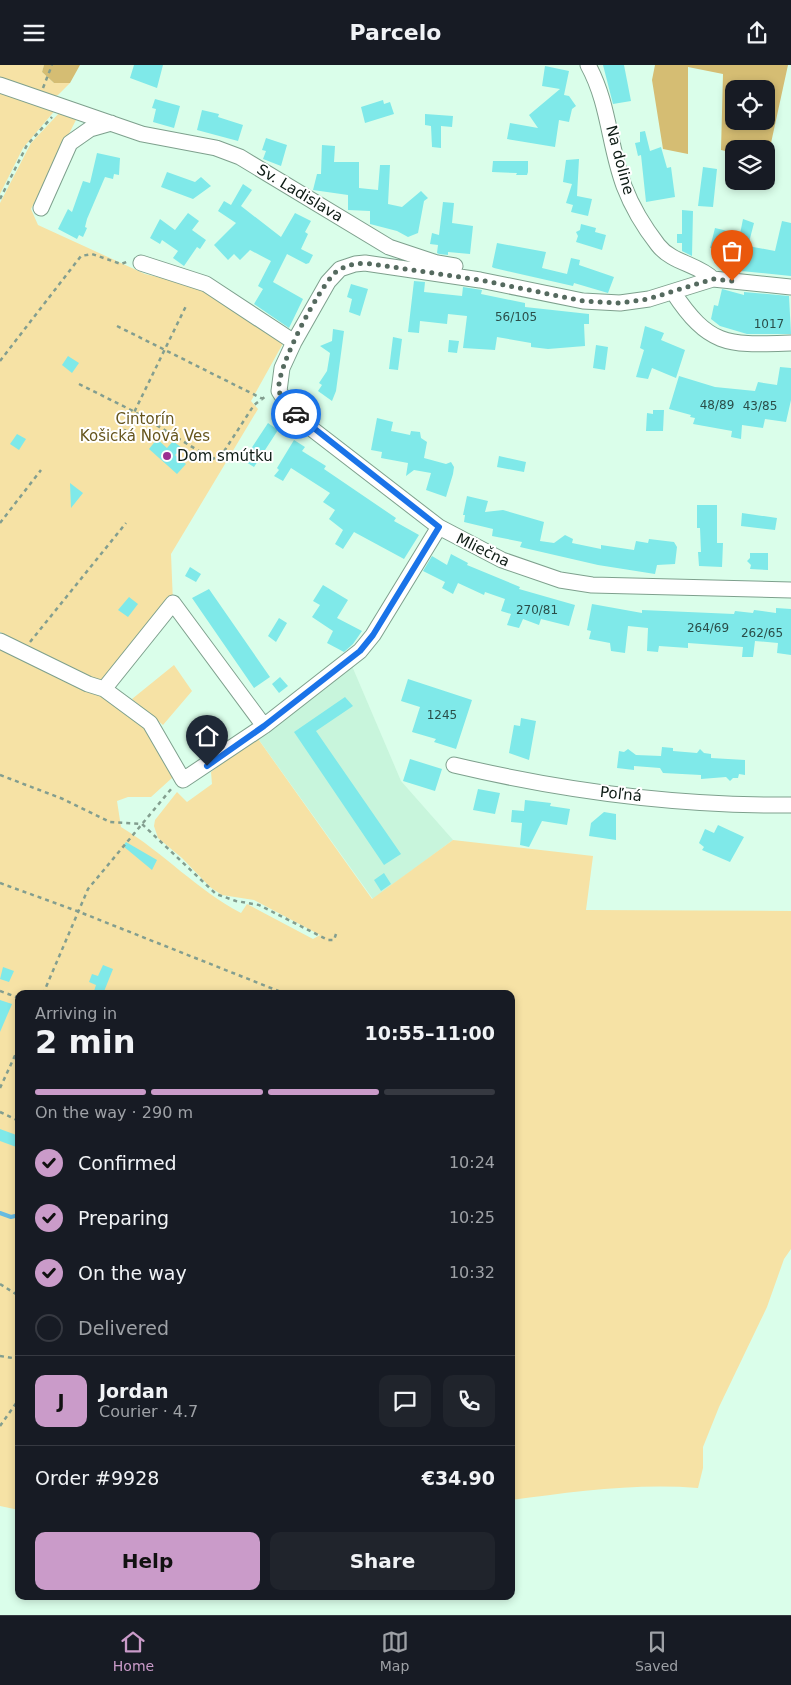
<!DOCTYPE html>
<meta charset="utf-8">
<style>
:root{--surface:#171b24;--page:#20242c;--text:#f1f3f6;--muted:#9ea1a6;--line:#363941;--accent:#ca9bc9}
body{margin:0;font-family:"DejaVu Sans",sans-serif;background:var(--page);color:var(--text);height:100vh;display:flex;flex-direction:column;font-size:19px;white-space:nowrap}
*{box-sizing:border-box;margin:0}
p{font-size:16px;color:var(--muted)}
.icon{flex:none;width:28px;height:28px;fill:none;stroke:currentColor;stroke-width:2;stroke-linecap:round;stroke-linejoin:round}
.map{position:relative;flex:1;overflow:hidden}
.details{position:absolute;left:15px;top:925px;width:500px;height:610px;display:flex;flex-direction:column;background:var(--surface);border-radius:10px;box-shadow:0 2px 8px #0003}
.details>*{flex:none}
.controls{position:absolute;left:725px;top:15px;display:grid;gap:10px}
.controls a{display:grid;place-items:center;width:50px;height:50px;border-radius:10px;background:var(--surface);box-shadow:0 2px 8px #0003;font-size:25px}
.pin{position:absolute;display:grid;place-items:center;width:42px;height:42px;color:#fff;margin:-51px -21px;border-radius:50% 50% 50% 0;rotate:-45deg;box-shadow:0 0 5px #0007}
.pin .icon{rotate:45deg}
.courier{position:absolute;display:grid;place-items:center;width:50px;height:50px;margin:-25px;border:4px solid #1a73e8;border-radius:50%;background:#fff;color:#222;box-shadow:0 1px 6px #0007}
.overview em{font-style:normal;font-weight:700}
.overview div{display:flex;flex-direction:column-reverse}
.overview{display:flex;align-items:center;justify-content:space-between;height:85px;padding:0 20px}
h1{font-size:32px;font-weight:700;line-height:38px}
.bar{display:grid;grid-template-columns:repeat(4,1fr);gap:8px 5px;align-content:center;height:60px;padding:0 20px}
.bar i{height:6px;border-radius:4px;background:var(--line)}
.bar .on{background:var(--accent)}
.bar p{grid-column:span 4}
.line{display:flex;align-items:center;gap:12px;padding:0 20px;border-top:1px solid var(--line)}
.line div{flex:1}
.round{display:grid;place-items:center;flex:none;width:52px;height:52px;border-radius:10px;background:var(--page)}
ol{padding:0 20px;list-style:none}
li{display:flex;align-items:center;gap:15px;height:55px}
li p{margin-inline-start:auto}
li .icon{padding:5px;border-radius:50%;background:var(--accent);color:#111;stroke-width:4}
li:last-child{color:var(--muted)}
li i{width:28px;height:28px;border:2px solid var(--line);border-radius:50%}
.primary-button{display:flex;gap:10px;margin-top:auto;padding:10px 20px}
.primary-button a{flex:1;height:58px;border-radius:10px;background:var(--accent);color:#111;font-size:20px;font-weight:700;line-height:58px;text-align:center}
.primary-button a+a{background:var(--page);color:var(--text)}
header{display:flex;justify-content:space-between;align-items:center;height:65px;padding:0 20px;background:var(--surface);font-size:22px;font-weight:700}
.dock{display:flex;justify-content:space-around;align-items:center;height:70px;border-top:1px solid var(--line);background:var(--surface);font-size:14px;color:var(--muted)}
.dock a{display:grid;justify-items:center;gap:2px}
.dock .on{color:var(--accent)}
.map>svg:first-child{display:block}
.built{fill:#c8f5dc}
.green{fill:#f6e2a5}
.forest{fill:#d5bd73;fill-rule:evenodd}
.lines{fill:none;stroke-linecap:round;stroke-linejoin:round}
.stream{stroke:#67bbe1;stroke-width:4}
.building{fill:#7fe9e9}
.minor-casing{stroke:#7ea08d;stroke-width:17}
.path{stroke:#839e8f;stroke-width:2.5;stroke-dasharray:4 4;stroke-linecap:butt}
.minor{stroke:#fff;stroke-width:15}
.done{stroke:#556a5f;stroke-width:5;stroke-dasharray:0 9}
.route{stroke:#1a73e8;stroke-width:6}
.poi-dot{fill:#9b3091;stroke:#fff;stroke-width:2}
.labels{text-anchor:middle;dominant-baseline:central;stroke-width:4;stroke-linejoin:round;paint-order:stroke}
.number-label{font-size:12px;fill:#2a4e49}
.street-label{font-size:15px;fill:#0d1b14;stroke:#fff}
.park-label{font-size:15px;fill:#66551d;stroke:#fff}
.poi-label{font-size:15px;fill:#0d1b14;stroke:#fff;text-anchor:start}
</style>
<header><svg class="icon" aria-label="menu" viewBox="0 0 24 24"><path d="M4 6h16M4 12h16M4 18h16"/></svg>Parcelo<svg class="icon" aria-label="share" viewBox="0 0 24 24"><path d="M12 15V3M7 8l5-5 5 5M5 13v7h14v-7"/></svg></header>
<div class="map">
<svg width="791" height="1550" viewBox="0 0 791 1550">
<rect width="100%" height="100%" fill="#dafeea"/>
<path class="built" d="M349,594L401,716L453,775L373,834L254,668Z"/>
<path class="green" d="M0,0H44L42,7L54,18H70L58,30L49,34L0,17Z
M0,23L57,43L23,83L0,129Z
M62,45L78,51L31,144L38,160L145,209L199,222L286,273L251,336L258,344L171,489L173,538L104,624L87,611L0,567V138L31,78Z
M0,579L97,626L146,660L173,705L172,713L151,732H128L117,736L121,762C164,788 197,825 241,848L247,839L313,874L320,870L254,835L222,830L210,822L182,793L158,773L154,761L155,755L177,727L187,737L212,719L211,707L256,671L372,834L453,775L593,791L586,845L791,846V1184L784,1194L767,1242L719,1342L703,1382V1403L698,1423C635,1418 573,1427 511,1435V929H19V1445L0,1441Z
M174,600L192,626L163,660L132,634Z"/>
<path class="forest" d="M44,0H80L70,18H54L42,7Z
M655,0H788L766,101V84H734V88L721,85L723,9L688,2V89L663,84L652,15ZM734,24H766V56H734Z"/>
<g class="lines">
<path class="stream" d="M0,1148L11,1152L19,1150"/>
</g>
<path class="building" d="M134,0H163L157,23L130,13Z
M603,0H624L631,36L613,39Z
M545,1L569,6L564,30L569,31L576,41L572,44L569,57L559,55L555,82L507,74L510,58L538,63L529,50L560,24L542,21Z
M155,34L180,41L174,63L153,57L156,44L152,43Z
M383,35L384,39L390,37L394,49L365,58L361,42Z
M202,45L219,49L218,52L243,60L238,76L197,65Z
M425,49L453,51L452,62L441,61V83L432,82L431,61L425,60Z
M645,66L650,86L661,82L667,103L671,102L675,132L646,137L641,90L638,91L635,78L640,77V67Z
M266,73L287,80L281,101L263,94L266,86L262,85Z
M322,80L335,81L334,97H359V123L378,125L380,100H390L388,139L402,142L421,126L428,133L424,136L418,168L408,172L397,166L370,159V146L348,145V130L313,125L317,109H321Z
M97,88L120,93L119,110L114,109L113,114L105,112L87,154L85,162L87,163L83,172L79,170L77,174L58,164L68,144L72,147L83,116L90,118Z
M579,94L577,131L592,134L588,151L571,147L573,140L566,138L572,119L563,117L566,95Z
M493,96H528V107L527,110H516L517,108L492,107Z
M703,102L717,104L713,142L698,141Z
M167,107L195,117L201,112L211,121L193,134L161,122Z
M243,119L252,125L241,141L281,172L295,148L311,156L305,167L308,169L301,184L313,190L309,198L306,199L287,189L273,217L303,234L289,263L254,239L263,224L258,221L271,196L250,185L240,195L234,189L228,195L214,180L236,158L218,146L224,136L231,140Z
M443,137L454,138L452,158L473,161L470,189L448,187V190L439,189L437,188L438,180L430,179L432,168L439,170Z
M682,145L693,146L692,191L682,186V178H677V169H682Z
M188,148L199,156L192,165L206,175L200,184L197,182L184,201L173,193L178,186L162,175L160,179L150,173L160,154L175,165Z
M743,154L754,158L748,181L775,186L782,156L791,158V211L731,205L732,199L727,198L729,188L710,183L715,163L740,169Z
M581,159L596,163L595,167L606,170L602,185L576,177L578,171L576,167L580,165Z
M497,178L546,187L542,203L567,209L571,193L580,195L579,200L614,212L608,228L574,218L573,221L494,203L492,202Z
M414,216L425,217L424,227L462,231L463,222L482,225L481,229L525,238V242L589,249V259H584L585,281L548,284L531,282V278L497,272L495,285L463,283L467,251L448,249L447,259L420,256L419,268L408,267Z
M351,219L368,224L360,251L349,247L352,234L347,232Z
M722,224L744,230V227L789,231L791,269H747L720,261L711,254L714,240L718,241Z
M645,261L664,268L661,275L685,285L676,313L652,303L648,314L636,312L644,285L640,283Z
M333,264L344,266L336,326L332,336L318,326L322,320L319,318L327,306L330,288L320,281L332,276Z
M393,272L402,274L398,305L389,304Z
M449,275L459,276L457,288L448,287Z
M596,280L608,282L605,305L593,303Z
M68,291L79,298L72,308L62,300Z
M780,302L791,303V335L786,357L765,354L763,363L742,360L741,374L731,372L732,366L693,359L695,353L690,352L691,350L669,344L679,311L715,322L755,326L758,317L777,320Z
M653,345H664L663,366H646L647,348L653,349Z
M377,353L393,357L391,366L410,370L411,366L420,367L421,373L427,377L424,393L446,399L451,397L454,402L453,409L446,432L426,425L431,408L414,405L406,411L408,398L381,393L382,387L371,385Z
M268,358L278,365L254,402L246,397L251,389L249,387Z
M17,369L26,374L19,385L10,379Z
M157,374L167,383L173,376L182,383L175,390L186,399L177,409L149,384Z
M294,375L305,382L302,386L326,401L324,404L396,453L394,456L419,470L404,494L354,467L343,484L335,479L343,465L329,454L335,445L323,437L330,428L291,403L283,416L274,411L279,405L277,403Z
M499,391L526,397L524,407L497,402Z
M70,418L83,428L71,443Z
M467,431L488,436L485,447L503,445L544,457L540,476L554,478L565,470L573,474L572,478L601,484V480L634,485L636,476L648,478L649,474L674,477L677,482L675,499L657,500L655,509L598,500L520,482L522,477L492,471L493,464L464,457L465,450H463Z
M697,440H717V478H723L722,502L699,501L698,487H701L700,463H697Z
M742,448L777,453L775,465L741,461Z
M750,488H768V505L750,504L751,500L747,496L750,493Z
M451,489L468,498L467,500L520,522L519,524L575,540L569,561L541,554L539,560L523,554L519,563L507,560L511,549L501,546L505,534L485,527L484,530L458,518L453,529L442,523L445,517L423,506L432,491L447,500Z
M190,502L201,509L196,517L185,511Z
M323,520L348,535L337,553L362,566L353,579L344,587L327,578L333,566L312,552L320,540L313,536Z
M209,524L270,612L254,623L192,533Z
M129,532L138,539L128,552L118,545Z
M592,539L642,548V545L734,549L735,546L753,548L754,545L776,548V543L791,544V590L777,588L778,578L755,576L753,592H742L743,582L688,578V583L659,581L658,587L647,586L648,563L628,561L625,588L611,586L610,578L589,574L591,566L587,565Z
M279,553L287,558L276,577L268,571Z
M280,612L288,621L279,628L272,619Z
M408,614L472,635L456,684L434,677L436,674L412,667L420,642L401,636Z
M345,632L353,641L316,666L401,789L384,800L294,667Z
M521,653L536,656L529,695L509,688L514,660L520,661Z
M662,682L673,683V686L697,688L700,684L704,688L711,689V693L745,695V710L739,709L738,713H733L730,716L726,712L701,714V710L663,708L660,703L634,701V705L617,703L619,686L624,687L628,684L636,690L661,691Z
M410,694L442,704L435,726L403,716Z
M478,724L500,728L495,749L473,745Z
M525,735L551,738L550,741L570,744L567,760L542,756L529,782L520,780L522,758L511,757L512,745L524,746Z
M604,747L616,749V775L589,771L591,758Z
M718,760L744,772L730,797L702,785L704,782L699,778L705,764L714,768Z
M126,777L157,795L152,805L123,781Z
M384,808L391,819L381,826L374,815Z
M103,900L113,904L103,929H93L96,920L89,917L92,909L98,911Z
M3,902L14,906L9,917L0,914Z
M0,935L12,939L0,967Z
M0,1064L19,1071V1083L0,1076Z"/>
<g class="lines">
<g class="minor-casing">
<path id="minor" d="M588,0C609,38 609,81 624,121C632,142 644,162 658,180C672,198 698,199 713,214
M0,20L142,69L216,83L240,92L389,182L437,198L455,201
M41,143L70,78L90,64L111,58
M141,198L206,219L294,277
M791,222L713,214L649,234L620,238L583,236L480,215L365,198L355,199L340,204L328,217L294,277L282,303L279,326L289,342L312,364L439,462L502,495L560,515L592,520L791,525
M673,227C710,283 729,280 791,278
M0,576L88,619L104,624L173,538L264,661
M104,624L150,658L183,715L264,661L360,586L373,570L439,462
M454,700C564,726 678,741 791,740"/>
</g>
<path class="path" d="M43,23L52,0
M0,134L27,80L52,52
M117,261L263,334
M0,296L81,191L92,189L121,199L129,196
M79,319L135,347L212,394L221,391L254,340L266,331
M124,368L186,241
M0,458L41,405
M30,577L126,458
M0,710L63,734L110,757L142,759L216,829L236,836L259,840L328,875H334L336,869
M0,818L77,846L286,929
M0,926L19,933
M43,929L88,824L172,723
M0,1023L19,982
M0,1047L19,1056
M0,1219L19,1231
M0,1291L19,1294
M0,1361L19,1334"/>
<use href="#minor" class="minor"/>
</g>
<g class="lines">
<path class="done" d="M296,349C289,342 280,335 279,324C276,304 320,220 336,207C345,200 354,199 365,198L480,215L583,236L620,238L648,234L713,214L732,216"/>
<path class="route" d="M207,701L264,661L360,586L373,570L439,462L296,349"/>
</g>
<circle class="poi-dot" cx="167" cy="391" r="5"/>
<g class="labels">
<g class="number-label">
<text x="516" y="252">56/105</text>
<text x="769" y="259">1017</text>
<text x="717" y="340">48/89</text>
<text x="760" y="341">43/85</text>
<text x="537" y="545">270/81</text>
<text x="708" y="563">264/69</text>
<text x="762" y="568">262/65</text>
<text x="442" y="650">1245</text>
</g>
<g class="street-label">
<text transform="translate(620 95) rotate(75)">Na doline</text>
<text transform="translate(300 128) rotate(31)">Sv. Ladislava</text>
<text transform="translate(483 485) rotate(26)">Mliečna</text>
<text transform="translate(621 729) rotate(6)">Poľná</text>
</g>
<g class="park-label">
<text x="145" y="354">Cintorín<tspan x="145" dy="17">Košická Nová Ves</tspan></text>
</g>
<g class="poi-label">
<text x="177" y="391">Dom smútku</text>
</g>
</g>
</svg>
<div class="controls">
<a><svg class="icon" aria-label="locate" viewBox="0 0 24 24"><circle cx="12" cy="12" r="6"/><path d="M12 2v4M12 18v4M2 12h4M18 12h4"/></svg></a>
<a><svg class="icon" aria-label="layers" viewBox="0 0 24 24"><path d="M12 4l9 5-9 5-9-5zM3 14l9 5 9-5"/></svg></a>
</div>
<div class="pin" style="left:732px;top:216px;background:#ea580c"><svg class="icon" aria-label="bag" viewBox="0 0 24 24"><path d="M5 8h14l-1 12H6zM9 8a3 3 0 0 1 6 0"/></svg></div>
<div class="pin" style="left:207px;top:701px;background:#1f2937"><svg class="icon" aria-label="home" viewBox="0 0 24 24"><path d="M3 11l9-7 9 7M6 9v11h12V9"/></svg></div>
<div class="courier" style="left:296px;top:349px"><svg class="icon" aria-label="car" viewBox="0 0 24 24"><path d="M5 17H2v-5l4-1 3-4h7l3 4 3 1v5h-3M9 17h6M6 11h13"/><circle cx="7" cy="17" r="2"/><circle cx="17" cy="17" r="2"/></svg></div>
<section class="details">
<div class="overview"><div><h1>2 min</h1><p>Arriving in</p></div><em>10:55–11:00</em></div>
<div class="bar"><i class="on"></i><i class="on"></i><i class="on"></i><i></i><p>On the way · 290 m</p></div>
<ol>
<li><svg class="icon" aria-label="check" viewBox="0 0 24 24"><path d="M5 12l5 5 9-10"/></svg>Confirmed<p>10:24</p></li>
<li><svg class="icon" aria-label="check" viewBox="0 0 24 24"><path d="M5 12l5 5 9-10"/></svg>Preparing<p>10:25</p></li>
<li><svg class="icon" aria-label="check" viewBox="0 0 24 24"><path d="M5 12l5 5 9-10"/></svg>On the way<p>10:32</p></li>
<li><i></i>Delivered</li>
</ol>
<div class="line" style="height:90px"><b class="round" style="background:var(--accent);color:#111">J</b><div><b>Jordan</b><p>Courier · 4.7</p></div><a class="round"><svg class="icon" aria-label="chat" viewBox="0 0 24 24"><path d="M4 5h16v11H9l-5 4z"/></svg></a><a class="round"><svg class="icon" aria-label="phone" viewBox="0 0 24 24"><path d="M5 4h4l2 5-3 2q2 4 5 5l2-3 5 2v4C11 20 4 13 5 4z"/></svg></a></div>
<div class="line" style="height:65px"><div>Order #9928</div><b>€34.90</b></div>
<div class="primary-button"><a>Help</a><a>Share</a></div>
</section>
</div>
<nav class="dock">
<a class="on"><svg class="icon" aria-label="home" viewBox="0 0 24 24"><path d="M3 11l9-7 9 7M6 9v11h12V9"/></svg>Home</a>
<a><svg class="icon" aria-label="map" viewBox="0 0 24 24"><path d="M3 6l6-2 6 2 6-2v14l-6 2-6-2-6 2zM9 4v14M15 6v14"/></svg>Map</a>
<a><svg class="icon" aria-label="saved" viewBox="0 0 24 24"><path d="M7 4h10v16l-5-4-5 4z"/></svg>Saved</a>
</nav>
